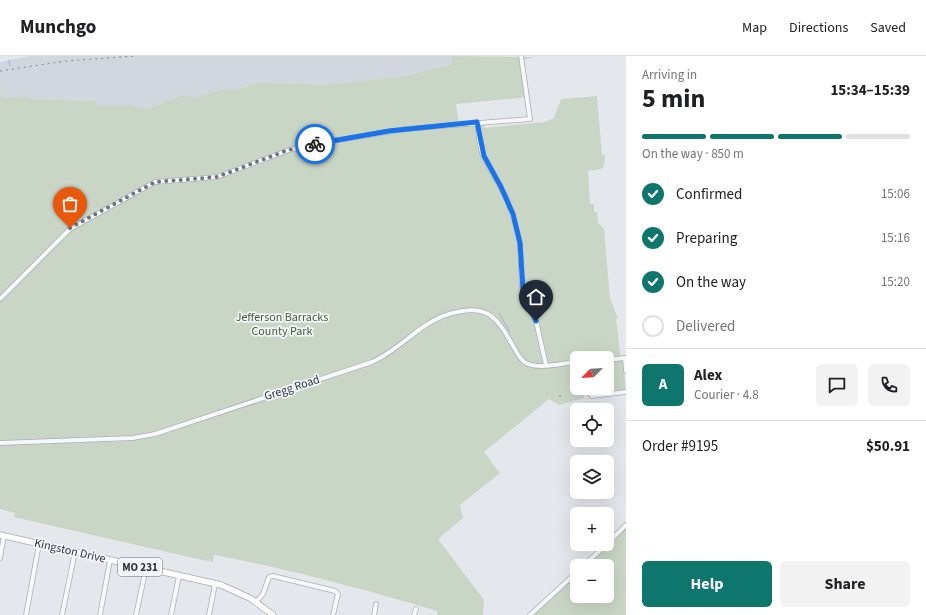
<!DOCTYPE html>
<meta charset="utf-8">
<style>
:root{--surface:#fff;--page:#f2f2f2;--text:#202124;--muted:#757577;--line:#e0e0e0;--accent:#0f766e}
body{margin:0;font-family:"Source Sans 3",sans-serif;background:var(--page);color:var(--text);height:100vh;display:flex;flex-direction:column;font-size:15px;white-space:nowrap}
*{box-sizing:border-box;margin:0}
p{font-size:13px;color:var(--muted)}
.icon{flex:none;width:22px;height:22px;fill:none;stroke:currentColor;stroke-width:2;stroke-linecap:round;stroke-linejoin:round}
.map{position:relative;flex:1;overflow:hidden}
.details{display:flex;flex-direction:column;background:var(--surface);width:300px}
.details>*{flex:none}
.needle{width:26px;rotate:246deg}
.tools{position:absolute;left:570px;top:295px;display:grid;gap:8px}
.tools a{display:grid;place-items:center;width:44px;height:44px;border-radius:6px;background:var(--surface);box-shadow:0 4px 16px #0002;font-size:20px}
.pin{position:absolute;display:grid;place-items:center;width:34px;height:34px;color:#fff;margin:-41px -17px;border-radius:50% 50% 50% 0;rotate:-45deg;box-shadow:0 0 4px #0007}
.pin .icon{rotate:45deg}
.courier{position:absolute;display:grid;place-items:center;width:40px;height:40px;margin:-20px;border:3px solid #1a73e8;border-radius:50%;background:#fff;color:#222;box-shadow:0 1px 5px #0007}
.overview em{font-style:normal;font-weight:700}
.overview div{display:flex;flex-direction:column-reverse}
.overview{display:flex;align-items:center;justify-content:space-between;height:68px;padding:0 16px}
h1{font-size:26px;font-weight:700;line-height:30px}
.bar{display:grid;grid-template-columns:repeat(4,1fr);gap:6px 4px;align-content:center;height:48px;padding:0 16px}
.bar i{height:5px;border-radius:3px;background:var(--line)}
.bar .selected{background:var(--accent)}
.bar p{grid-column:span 4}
.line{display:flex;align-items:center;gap:10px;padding:0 16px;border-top:1px solid var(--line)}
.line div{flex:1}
.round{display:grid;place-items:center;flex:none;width:42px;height:42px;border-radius:6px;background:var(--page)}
ol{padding:0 16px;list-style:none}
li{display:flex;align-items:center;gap:12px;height:44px}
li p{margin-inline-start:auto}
li .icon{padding:4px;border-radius:50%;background:var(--accent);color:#fff;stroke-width:4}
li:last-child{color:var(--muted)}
li i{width:22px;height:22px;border:2px solid var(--line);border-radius:50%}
.cta{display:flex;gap:8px;margin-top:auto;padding:8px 16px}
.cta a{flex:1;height:46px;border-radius:6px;background:var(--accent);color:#fff;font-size:16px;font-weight:700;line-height:46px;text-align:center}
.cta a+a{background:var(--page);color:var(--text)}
header{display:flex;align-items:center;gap:24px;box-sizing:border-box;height:56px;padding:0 20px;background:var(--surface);border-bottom:1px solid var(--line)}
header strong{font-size:19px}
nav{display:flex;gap:22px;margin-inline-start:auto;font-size:14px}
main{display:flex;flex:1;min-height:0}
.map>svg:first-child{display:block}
.built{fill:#d2d6de}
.green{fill:#c9d6c5;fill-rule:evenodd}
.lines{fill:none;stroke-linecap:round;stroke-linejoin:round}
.stream{stroke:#9fb4cc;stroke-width:1}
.minor-casing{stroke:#a9aeb7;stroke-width:5.5}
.major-casing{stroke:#a3abb8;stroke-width:7}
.minor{stroke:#f7f8fa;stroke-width:4}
.major{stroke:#fff;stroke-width:5.5}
.rail{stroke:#7d8696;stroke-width:1;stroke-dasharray:2 4;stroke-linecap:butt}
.done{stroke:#6c737f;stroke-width:4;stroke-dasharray:0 7.2}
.route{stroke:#1a73e8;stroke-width:5}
.labels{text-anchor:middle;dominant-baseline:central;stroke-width:3.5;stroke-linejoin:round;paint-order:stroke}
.shield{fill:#f4f6f9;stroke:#676e7b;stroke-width:1}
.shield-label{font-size:11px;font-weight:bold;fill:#2b3445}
.park-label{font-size:12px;fill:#3f6138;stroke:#f4f6f9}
.street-label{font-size:12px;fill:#2b3445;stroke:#f4f6f9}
</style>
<header>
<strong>Munchgo</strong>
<nav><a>Map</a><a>Directions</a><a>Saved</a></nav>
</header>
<main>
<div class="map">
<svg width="626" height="559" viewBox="0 0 626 559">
<rect width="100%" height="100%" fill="#e4e7ec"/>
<path class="built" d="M30,0H451L452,8L406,20L324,29L260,26L241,32L219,34L193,44L185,38L147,53L129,49H96V45L32,43L25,40L2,42L0,33V6Z"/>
<path class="green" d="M451,0L534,1L524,4L529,41L456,48L459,70L486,69L483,72L545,66L554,62L561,43L597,40L602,99H605L604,110L601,113L588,115L590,148H594V156H597L598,167L604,173L610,242L618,263H616L621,304L623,306L626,335L584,338V342L559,349L549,343L484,396L500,417L460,449L463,462L438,483L484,544L483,559H437V555C364,533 289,513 214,499L213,506L198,503L14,461L15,457L0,453V33L2,42L25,40L32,43L96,45V49H129L147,53L185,38L193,43L219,34L241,32L260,26L324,29L406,20L452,8ZM577,302H607V332H577Z
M626,472V559H534L577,518V540H607V510H586Z"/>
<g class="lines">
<path class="stream" d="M9,4L10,10
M499,257L510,276"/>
<g class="minor-casing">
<path id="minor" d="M477,66L480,89L483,100L506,141L515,167L520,187L522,230L527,246L536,265L546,309
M0,243L70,173L155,126L217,121L289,94L314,88L405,73L530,63L521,0
M607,304L625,302L626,315
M588,332V336L592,340L626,336
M0,387L133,382L155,378L372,306C400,294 419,267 449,258C486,247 496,259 513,290C517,296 519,303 526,307C539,314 562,307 577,306
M607,488L626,469
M0,502L4,480
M583,510L607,488
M256,546L263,538L269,521L273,520L335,535L338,538L333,559
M26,559L39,488
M62,559L75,496
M100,559L110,504
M136,559L146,512
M171,559L179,520
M209,559L215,528
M374,559L376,548
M414,559L416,553
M530,559L577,516"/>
</g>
<g class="major-casing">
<path id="major" d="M0,479L221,529L250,542L273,559"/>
</g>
<use href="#minor" class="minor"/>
<use href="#major" class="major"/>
<path class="rail" d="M0,15L66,5L136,0
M559,340H563"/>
</g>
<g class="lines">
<path class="done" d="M70,172L155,126L217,121L288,94L315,88"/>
<path class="route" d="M315,88L389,75L477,66L484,100L501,131L513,158L520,187L523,234L536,265"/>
</g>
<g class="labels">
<rect class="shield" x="118" y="502" width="44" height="18" rx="3"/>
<g class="shield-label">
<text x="140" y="511">MO 231</text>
</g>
<g class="park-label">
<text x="282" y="261">Jefferson Barracks<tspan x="282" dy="14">County Park</tspan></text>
</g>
<g class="street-label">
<text transform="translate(292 332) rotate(-18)">Gregg Road</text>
<text transform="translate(70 495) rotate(13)">Kingston Drive</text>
</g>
</g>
</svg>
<div class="tools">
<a><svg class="needle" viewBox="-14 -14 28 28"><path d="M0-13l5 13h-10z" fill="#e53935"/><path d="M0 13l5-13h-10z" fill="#757577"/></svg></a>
<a><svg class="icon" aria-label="locate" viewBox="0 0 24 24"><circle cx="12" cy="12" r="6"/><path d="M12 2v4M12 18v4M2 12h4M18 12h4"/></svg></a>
<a><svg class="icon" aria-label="layers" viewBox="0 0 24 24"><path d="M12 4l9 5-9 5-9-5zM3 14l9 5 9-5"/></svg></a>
<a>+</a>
<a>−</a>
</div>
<div class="pin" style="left:70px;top:172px;background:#ea580c"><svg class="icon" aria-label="bag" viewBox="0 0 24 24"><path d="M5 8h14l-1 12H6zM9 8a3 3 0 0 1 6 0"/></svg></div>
<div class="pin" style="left:536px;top:265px;background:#1f2937"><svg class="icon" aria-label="home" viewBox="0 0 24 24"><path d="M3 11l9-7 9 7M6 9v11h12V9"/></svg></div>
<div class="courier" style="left:315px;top:88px"><svg class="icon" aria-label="bike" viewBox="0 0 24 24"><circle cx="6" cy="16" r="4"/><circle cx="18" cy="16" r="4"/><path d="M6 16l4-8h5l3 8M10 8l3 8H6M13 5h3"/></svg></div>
</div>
<section class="details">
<div class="overview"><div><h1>5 min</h1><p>Arriving in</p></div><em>15:34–15:39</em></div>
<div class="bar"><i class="selected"></i><i class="selected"></i><i class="selected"></i><i></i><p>On the way · 850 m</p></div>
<ol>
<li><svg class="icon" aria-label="check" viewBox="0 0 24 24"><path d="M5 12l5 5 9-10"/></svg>Confirmed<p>15:06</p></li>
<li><svg class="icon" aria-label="check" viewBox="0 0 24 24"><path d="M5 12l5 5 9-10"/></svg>Preparing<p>15:16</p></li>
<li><svg class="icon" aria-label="check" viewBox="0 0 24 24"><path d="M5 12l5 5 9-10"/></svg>On the way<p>15:20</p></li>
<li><i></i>Delivered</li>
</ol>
<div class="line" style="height:72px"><b class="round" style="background:var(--accent);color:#fff">A</b><div><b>Alex</b><p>Courier · 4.8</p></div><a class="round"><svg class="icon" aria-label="chat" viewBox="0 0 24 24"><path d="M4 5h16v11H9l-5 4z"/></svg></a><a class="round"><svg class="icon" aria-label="phone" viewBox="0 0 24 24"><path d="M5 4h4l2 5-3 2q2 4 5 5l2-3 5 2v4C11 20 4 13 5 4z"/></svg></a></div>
<div class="line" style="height:52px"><div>Order #9195</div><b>$50.91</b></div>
<div class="cta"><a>Help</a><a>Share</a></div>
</section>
</main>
